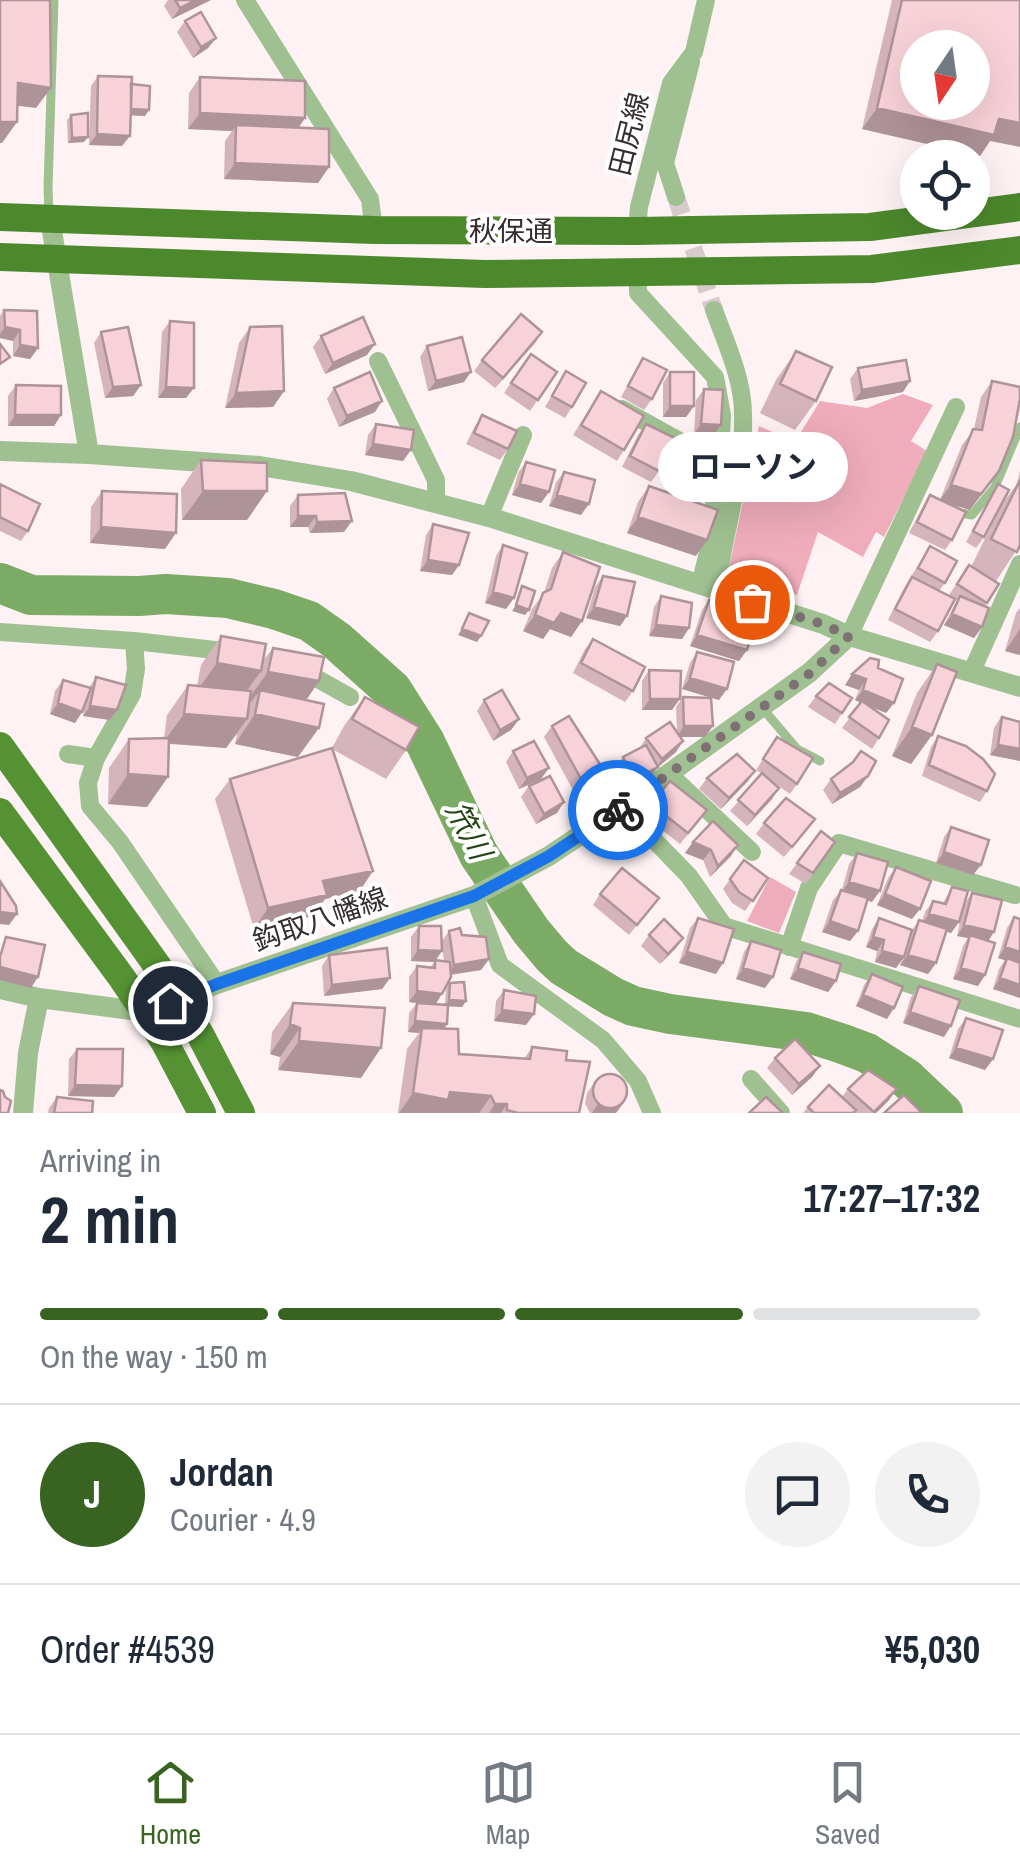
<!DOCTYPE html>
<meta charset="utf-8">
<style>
:root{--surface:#fff;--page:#f2f2f3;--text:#1f2937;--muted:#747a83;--line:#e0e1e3;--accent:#386321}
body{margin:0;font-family:"Archivo Narrow","Noto Sans JP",sans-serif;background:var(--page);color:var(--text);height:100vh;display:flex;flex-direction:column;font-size:38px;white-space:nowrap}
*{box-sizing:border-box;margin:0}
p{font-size:32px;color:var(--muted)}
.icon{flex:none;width:55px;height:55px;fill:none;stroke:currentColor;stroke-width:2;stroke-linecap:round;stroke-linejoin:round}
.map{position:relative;height:1113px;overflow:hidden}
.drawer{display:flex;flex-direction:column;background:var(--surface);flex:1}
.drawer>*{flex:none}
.needle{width:65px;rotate:193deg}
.controls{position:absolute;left:900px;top:30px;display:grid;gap:20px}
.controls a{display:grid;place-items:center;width:90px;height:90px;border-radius:50%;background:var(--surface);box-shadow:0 10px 40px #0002;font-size:50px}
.pin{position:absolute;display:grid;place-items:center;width:85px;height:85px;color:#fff;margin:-42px;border:5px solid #fff;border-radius:50%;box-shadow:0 2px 10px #0007}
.courier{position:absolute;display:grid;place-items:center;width:100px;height:100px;margin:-50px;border:8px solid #1a73e8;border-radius:50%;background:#fff;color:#222;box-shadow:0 2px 12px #0007}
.bubble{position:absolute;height:70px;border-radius:35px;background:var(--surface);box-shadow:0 10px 40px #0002;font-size:32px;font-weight:700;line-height:70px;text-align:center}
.overview em{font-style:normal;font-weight:700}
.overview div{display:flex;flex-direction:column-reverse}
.overview{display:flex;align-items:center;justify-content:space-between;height:170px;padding:0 40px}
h1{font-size:65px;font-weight:700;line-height:75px}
.bar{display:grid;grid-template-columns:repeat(4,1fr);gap:15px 10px;align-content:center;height:120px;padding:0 40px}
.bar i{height:12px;border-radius:8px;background:var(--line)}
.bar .on{background:var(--accent)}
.bar p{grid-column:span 4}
.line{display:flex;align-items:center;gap:25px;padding:0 40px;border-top:2px solid var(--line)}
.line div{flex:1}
.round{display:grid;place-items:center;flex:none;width:105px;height:105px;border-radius:52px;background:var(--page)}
.tabs{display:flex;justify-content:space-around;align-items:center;height:140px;border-top:2px solid var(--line);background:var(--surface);font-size:28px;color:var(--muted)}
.tabs a{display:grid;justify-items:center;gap:5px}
.tabs .on{color:var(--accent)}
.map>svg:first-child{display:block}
.green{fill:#efacbb}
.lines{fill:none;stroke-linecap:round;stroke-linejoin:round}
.river{stroke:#7cab66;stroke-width:40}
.minor-tunnel{stroke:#d6cacc;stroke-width:18;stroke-dasharray:18 9;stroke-linecap:butt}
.service{stroke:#9fc191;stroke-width:9}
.minor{stroke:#9fc191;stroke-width:18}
.tertiary{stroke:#9fc191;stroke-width:20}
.primary{stroke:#549233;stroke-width:28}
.trunk{stroke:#4c882c;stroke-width:28}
.wall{fill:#d5b5bb;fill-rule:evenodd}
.shaded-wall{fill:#ae9398}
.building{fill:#f8d2d9;stroke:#ae9398;stroke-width:2.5;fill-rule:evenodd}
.done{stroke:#7d7173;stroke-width:10;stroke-dasharray:0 18}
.route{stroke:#1a73e8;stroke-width:12}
.labels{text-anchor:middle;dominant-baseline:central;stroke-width:8;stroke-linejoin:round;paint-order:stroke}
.street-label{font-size:28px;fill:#372c2e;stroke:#fff}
.water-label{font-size:30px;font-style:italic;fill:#254414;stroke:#fff}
</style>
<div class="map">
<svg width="1020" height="1113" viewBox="0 0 1020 1113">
<rect width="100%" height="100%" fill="#fef2f4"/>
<path class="green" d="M903,394L933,405L911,441L927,451L884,537L876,532L863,557L818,532L797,595L728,572L759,426L795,442L820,401L867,408Z
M770,877L796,892L779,933L747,921Z"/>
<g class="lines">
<path class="river" d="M0,583L31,595L139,596L166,594L228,598L274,609L309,621L336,640L392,690L425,742L479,855L531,931L552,956L564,967L613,997L633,1006L670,1014L806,1032L843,1044L867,1053L906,1078L943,1113"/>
<path class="minor-tunnel" d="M676,197L714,310"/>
<path class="service" d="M49,216L48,187L54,0
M954,512L972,515L995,487L1020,427
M763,709L797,749L820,761"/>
<path class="minor" d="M245,0L370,199L374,230
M676,197L665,163L691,62
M637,231L639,207L671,83L694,52L706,0
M638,273V293L715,377L722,415L720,457L708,552L700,585
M714,310C726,343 743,379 743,414C745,470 723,534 716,591
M378,361L436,480V502
M622,409L685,444L701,450
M489,517L523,435
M0,632L134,641
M849,636L956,407
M300,669L350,697
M972,671L1020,564
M68,754L96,758L132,694L136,669L134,641L233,652
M96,758L88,783L90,806L120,842L217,984
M668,773L752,852
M622,807L689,876L724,926L1020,1019
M474,896L500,965L603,1040L638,1081L652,1113
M789,947L809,888L839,843L1015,895
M751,1079L781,1113"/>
<path class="tertiary" d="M50,219L89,454
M0,451L89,454L260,466L351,481L489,517L823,624L849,636L1020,687
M0,989L39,998L131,1010L170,1003L217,984L474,896L549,856L622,807L809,673L849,636
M23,1113L28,1053L39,998"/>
<path class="primary" d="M0,746L161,971L200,1034L241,1113
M0,812L122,978L164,1041L202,1113"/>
<path class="trunk" d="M0,217L374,230L637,231L870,227L1020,207
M0,257L485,274L872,269L1020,250"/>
</g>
<path class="wall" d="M168,0H211L172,19L164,6Z
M892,0H1020L990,141L980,156L862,129Z
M185,21L216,38L208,48L193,58L177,32Z
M98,76L131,84L149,110L145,116L130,115L122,146L89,145L91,86Z
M200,77L305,118L298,128L329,167L318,183L224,179L225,141L232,131L188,129L189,93Z
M71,115L84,142L68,143L67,120Z
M4,310L38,348L30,359L13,356V341L0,338V316Z
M170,321L186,398H158L162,332Z
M250,327L284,391L273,407L225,408L239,343Z
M101,332L141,385L133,396L105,398L94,343Z
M542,332L495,388L474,371L482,360Z
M321,336L367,355L325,374L313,347Z
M427,346L464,382L428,391L420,357Z
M796,351L816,401L795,430L760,413L776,380Z
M531,354L557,372L530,411L504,393Z
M643,358L652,399L644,410L621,397Z
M858,368L903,392L854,401L850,379Z
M566,371L572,407L565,418L545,407Z
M670,372L694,406L686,417H663V383Z
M992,381L987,487L970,510L945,502L952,540L945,550L909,533L923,506L930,495L940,500L962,445L974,429L981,397Z
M16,385L61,415L54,426H8V396Z
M334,388L375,412L339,427L327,399Z
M704,389L721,425L713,436L694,434L696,400Z
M601,391L624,450L617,461L573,435Z
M482,415L508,449L500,460L466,444L475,426Z
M376,424L403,461L365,455L368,435Z
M646,424L659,471L651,482L622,467L638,435Z
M685,436L704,487L697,498L661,481L677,447Z
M201,460L267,491L247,520H182L181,489Z
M526,462L541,503L512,495L518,473Z
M1020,471V545L996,581L999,584L985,606L982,627L974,638L944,625L957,600L949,595L969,565L971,567L1002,504L1017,484Z
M564,472L581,515L549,506L556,482Z
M0,484L28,531L21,541L0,531Z
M998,484L984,537L976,548L966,542Z
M649,486L696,556L627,533L638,502Z
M102,491L165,549L90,543L91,507Z
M298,495L344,532L310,533L308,527H290V506Z
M433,524L459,565L452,575L420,571L426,535Z
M503,545L506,609L485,603L496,556Z
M930,546L945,583L939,591L938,631L930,642L888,620L904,588Z
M563,552L582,621L571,637L550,629L543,639L523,631L532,609L544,593L552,568Z
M603,576L627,616L620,626L586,618L595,587Z
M661,596L689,628L682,639L649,636L654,607Z
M709,600L747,650L739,661L690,646L702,610Z
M1020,608V655L1005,651L1016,613Z
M221,636L262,662L273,648L319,681L306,700L298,757L235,744L237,734L226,748L169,744L147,807L108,804L109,768L129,739L164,738L167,715L188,685L197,686L201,665Z
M593,639L633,691L625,702L573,673L585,649Z
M697,652L719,700L682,689L690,663Z
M937,664L932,735L911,764L892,756L917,693Z
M878,668L894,703L886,713L869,706L879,738L872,749L842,728L861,703L855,700L859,690L845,685Z
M649,670L672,710H642V681Z
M96,677L117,710L110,720L83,716L85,703L82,712L75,723L50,714L55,691L63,680L89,688Z
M816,696L852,698L835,724L808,707Z
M365,697L406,750L386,779L332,749L359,892L325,899L313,916L254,929L215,799L230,779L332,748L344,726Z
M683,697L713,726L705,737H680L676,752L658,767L650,777L627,790L615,768L623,757L639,749L646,738L677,732L676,707Z
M484,700L519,719L511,730L493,741L477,711Z
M1001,717L1020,722V761L990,755L994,728Z
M552,726L596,779L573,790L544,737Z
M938,736L987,791L980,802L922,776L931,747Z
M777,737L797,784L790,794L773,782L772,799L747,826L730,811L762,774L756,770Z
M513,751L541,779L519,789L506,762Z
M755,771L748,781L721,809L699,789L707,778Z
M868,776L860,787L832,804L823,790L831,779Z
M529,786L557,813L536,824L521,797Z
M578,789L608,803L604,808L588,816L575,795Z
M651,804L699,821L680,844L643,815Z
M764,823L807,830L784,857L756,834Z
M951,827L973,875L936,863L944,837Z
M821,831L835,842L806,884L789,874Z
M693,842L731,856L710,877L703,860L685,853Z
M857,853L872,902L868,900L858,931L850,941L822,932L833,900L842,890L849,864Z
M744,860L768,878L745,911L732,903L723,889Z
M896,867L912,919L877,905L888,878Z
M952,887L959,922L951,933L946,931L936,963L928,974L900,965L902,959L896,968L875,962L877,951L866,947L872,929L879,918L912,930L919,920L922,921L925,912L933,901L943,903Z
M972,893L988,941L985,975L978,986L953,979L963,946L968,938L957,936L964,904Z
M600,894L659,898L629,935L593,905Z
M1014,917L1020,998L993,989L999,969L1005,960L998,958L1007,928Z
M698,918L716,974L679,963L690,928Z
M419,926L442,941L449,931L462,935L489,959L481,970L451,975L436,1004H445L446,988L450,983L466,1001L462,1007L448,1006L447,1024L444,1029L459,1054L524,1059L532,1047L566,1060L579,1113H398L407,1049L419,1033L408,1032L409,1013L417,1003L409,1002V977L417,966L430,968L434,962L411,961V937ZM442,947L444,961L436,960L442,951Z
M649,935L676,948L660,964L641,946Z
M751,941L765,988L736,979L744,952Z
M803,952L836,981L828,992L790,979L796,962Z
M329,955L390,978L382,989L324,996L322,966Z
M872,974L887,1019L856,1006L864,985Z
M919,986L944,1037L903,1023L911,997Z
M504,990L534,1014L526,1025L494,1021L496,1001Z
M293,1003L361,1078L278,1070L280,1057L270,1054L272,1032Z
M966,1018L993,1059L985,1070L949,1058L958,1029Z
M77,1049L122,1086L114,1097L68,1096L69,1059Z
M775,1058L812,1077L792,1095L767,1068Z
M595,1082L616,1113H590L585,1104L587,1093Z
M848,1089L889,1100L876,1113H803L808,1107L842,1097Z
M57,1097L92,1113H48L49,1108Z"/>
<path class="shaded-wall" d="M196,0H211L172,19L180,8Z
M216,38L208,48L193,58L201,47Z
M18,83L51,88L36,108L3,104Z
M877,108L999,119L1020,123V147L990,141L980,156L862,129Z
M130,109L149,110L145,116L126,115Z
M200,113L305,118L294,134L236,125L232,131L188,129Z
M0,122H17L2,143H0Z
M97,134L130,136L122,146L89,145Z
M88,137L84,142L68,143L72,138Z
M235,163L329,167L318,183L224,179Z
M5,327L20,330L13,341L0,338V334Z
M542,332L535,343L495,388L503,378Z
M375,344L367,355L325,374L333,363Z
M20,345L38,348L30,359L13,356Z
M471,372L464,382L428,391L436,381Z
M910,381L903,392L854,401L862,390Z
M141,385L133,396L105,398L113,387Z
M166,387L194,388L186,398H158Z
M284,391L273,407L225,408L236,393Z
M382,401L375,412L339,427L347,416Z
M670,406H694L686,417H663Z
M15,415H61L54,426H8Z
M701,424L721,425L713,436L694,434Z
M373,444L411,450L403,461L365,455Z
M999,471L970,510L939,501L951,485Z
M520,484L549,492L541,503L512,495Z
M203,491H267L247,520H182Z
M557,495L589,504L581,515L549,506Z
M298,516H316L308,527H290Z
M638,517L707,540L696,556L627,533Z
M352,521L344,532L310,533L317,522Z
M101,527L176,533L165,549L90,543Z
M428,560L459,565L452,575L420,571Z
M493,592L514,598L506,609L485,603Z
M516,605L529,610L525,615L512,611Z
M594,607L627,616L620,626L586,618Z
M561,613L582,621L571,637L550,629L543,639L523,631L535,615Z
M952,614L982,627L974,638L944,625Z
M656,625L689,628L682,639L649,636Z
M462,629L481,636L477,642L458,635Z
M1020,629V655L1005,651Z
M697,635L747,650L739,661L690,646Z
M217,663L261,671L240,700L196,692Z
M268,672L319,681L299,711L260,690L251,702L247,701Z
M852,674L866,679L859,690L845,685Z
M690,678L727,689L719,700L682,689Z
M863,690L894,703L886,713L855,700Z
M650,699H680L672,710H642Z
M58,703L82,712L75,723L50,714Z
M90,706L117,710L110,720L83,716Z
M184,714L247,719L226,748L163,743Z
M255,714L319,728L298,757L235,744Z
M519,719L511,730L493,741L500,730Z
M684,726H713L705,737H677Z
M912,727L932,735L911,764L892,756Z
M683,741L676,752L658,767L650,777L627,790L634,779L656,768L662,759Z
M998,745L1020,749V761L990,755Z
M549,768L541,779L519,789L527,778Z
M603,769L596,779L573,790L581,779Z
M755,771L748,781L721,809L729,798Z
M128,774L168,777L147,807L108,804Z
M868,776L860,787L832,804L840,793Z
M779,788L772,799L747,826L755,815Z
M564,802L557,813L536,824L544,814Z
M608,803L604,808L588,816L591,811Z
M693,842L711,850L703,860L685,853Z
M738,845L731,856L710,877L718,866Z
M944,852L981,865L973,875L936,863Z
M373,871L359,892L325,899L313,916L254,929L268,908L323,881Z
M849,882L880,891L872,902L841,892Z
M885,894L920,909L912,919L877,905Z
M0,912L17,914L9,925L0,924Z
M929,914L959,922L951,933L921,925Z
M830,921L858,931L850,941L822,932Z
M964,925L994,932L987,943L970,935L968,938L957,936Z
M873,937L884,940L877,951L866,947Z
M683,938L676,948L660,964L668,954Z
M1005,947L1020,952V965L998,958Z
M418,950L442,951L434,962L411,961Z
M882,951L904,957L896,968L875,962Z
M687,952L723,963L716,974L679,963Z
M908,955L936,963L928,974L900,965Z
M489,959L481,970L447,975L454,965Z
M0,967L38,977L31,988L0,980Z
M743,968L773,977L765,988L736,979Z
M798,968L836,981L828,992L790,979Z
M961,968L985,975L978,986L953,979Z
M390,978L382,989L324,996L332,985Z
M1000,978L1020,985V998L993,989Z
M417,991L442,994L435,1005L409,1002Z
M863,995L894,1008L887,1019L856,1006Z
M449,1000L466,1001L462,1007L445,1006Z
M502,1010L534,1014L526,1025L494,1021Z
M910,1012L951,1026L944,1037L903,1023Z
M415,1021L447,1024L440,1034L422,1028L419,1033L408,1032Z
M290,1024L300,1028L280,1057L270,1054Z
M299,1041L381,1048L361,1078L278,1070Z
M956,1048L993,1059L985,1070L949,1058Z
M820,1066L812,1077L792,1095L799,1084Z
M75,1085L122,1086L114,1097L68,1096Z
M897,1089L889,1100L876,1113H873Z
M450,1092L491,1096L479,1113H399L413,1093Z
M625,1101L616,1113H592L598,1104Z
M495,1104H507L501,1113H489Z"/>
<path class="building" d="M0,0H50L51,88L18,83L17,122H0Z
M175,0H196L180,8Z
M902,0H1020V123L999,119L994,135L877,108ZM918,48H972V102H918Z
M201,12L216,38L201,47L185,21Z
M98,76L132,77L130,136L97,134Z
M200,77L305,81V118L200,113Z
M131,84L150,86L149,110L131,109Z
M88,113V137L72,138L71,115Z
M236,125L329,129V167L235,163Z
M4,310L37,311L38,348L20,345V330L5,327Z
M521,314L542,332L503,378L482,360Z
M363,317L375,344L333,363L321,336Z
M170,321L194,323V388L166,387Z
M282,326L284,391L236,393L250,327Z
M128,327L141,385L113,387L101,332Z
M462,337L471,372L436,381L427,346Z
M0,344L10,357L0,364Z
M796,351L832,367L816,401L780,384Z
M531,354L557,372L538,400L511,383Z
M643,358L667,370L652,399L628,386Z
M906,360L910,381L862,390L858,368Z
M566,371L586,383L572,407L552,396Z
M370,372L382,401L347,416L334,388Z
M670,372H694V406H670Z
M992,381L1020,387V399L1013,437L999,471L981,494L951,485L973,429L982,430Z
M16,385L61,386V415H15Z
M704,389L723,390L721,425L701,424Z
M601,391L644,416L624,450L581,425Z
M482,415L517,431L508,449L474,433Z
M376,424L414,430L411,450L373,444Z
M646,424L675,438L659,471L630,456Z
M685,436L720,453L704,487L669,471Z
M201,460L267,463V491H203Z
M526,462L555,470L549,492L520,484Z
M564,472L595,480L589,504L557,495Z
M1020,480V545L1017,552L991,539Z
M0,484L40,504L28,531L0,517Z
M998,484L1009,490L984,537L973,531Z
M649,486L718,510L707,540L638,517Z
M102,491L177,494L176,533L101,527Z
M345,493L352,521L317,522L316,516H298V495Z
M930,495L966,512L952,540L917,522Z
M433,524L469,533L459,565L428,560Z
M503,545L527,553L514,598L493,592Z
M930,546L957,561L945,583L918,568Z
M563,552L600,567L582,621L561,613L554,623L535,615L543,593L551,589Z
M969,565L999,584L987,603L957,584Z
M603,576L635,582L627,616L594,607Z
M912,577L955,599L938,631L895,609Z
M522,586L535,591L529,610L516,605Z
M661,596L692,603L689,628L656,625Z
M960,596L989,608L982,627L952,614Z
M709,600L757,615L747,650L697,635Z
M469,613L489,621L481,636L462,629Z
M221,636L266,644L261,671L217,663Z
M593,639L645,667L633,691L581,663Z
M273,648L324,657L319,681L268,672Z
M697,652L734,662L727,689L690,678Z
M870,658L879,660L878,668L903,679L894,703L863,690L866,679L852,674Z
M937,664L957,672L932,735L912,727Z
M649,670L681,671L680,699H650Z
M96,677L126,685L117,710L90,706Z
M63,680L91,688L82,712L58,703Z
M829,683L852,698L842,713L816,696Z
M188,685L251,691L247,719L184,714Z
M260,690L324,704L319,728L255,714Z
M502,690L519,719L500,730L484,700Z
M365,697L419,727L406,750L352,719Z
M683,697L711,698L713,726H684Z
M862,701L889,720L879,738L849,717Z
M569,716L603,769L581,779L552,726Z
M1002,717L1020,722V749L998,745Z
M670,722L683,741L662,759L646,738Z
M938,736L966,746L983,759L995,774L987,791L929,765Z
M777,737L813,758L797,784L763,759Z
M169,738L168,777L128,774L129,739Z
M534,741L549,768L527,778L513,751Z
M646,745L658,767L634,779L623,757Z
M332,748L373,871L323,881L327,895L268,908L230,779Z
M861,751L876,761L868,776L840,793L831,779L853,762Z
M737,754L755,771L729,798L707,778Z
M762,773L779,788L755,815L738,800Z
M550,776L564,802L544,814L529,786Z
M594,780L608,803L591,811L578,789Z
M670,781L707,810L688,833L651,804Z
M786,798L815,819L792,847L764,823Z
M713,821L738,845L718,866L711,850L693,842Z
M951,827L989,840L981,865L944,852Z
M821,831L835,842L813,873L797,863Z
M857,853L888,862L880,891L849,882Z
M744,860L768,878L753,901L739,892L730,879Z
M896,867L931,881L920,909L885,894Z
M622,868L659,898L637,925L600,894Z
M0,881L16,906L17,914L0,912Z
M952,887L968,891L959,922L929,914L933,901L946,904Z
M841,890L868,898L858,931L830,921Z
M972,893L1002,900L994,932L964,925Z
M1014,917L1020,919V952L1005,947Z
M698,918L734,929L723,963L687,952Z
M879,918L912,930L904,957L882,951L884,940L873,937Z
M664,919L683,938L668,954L649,935Z
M919,920L947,929L936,963L908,955Z
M419,926H441L442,951L418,950Z
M460,928L462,935L486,937L489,959L454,965L449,931Z
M970,935L995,943L985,975L961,968Z
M6,937L45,945L38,977L0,967V957Z
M751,941L781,950L773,977L743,968Z
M387,948L390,978L332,985L329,955Z
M803,952L841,964L836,981L798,968Z
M1007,958L1020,963V985L1000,978Z
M435,960L450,962L451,977L442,994L417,991V966L435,968Z
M872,974L903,987L894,1008L863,995Z
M464,982L466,1001L449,1000L450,983Z
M919,986L960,1000L951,1026L910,1012Z
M504,990L536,996L534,1014L502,1010Z
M293,1003L385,1008L381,1048L299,1041L300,1028L290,1024Z
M417,1003L448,1005L447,1024L415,1021Z
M966,1018L1003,1030L993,1059L956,1048Z
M422,1028L458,1029L459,1054L530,1059L532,1047L567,1051L566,1060L590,1062L579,1113H518L507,1110V1104H495L491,1096L450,1092L448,1100L413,1093Z
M795,1039L820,1066L799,1084L775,1058Z
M77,1049H123L122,1086L75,1085Z
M868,1070L897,1089L874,1112L848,1089Z
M593 1091a17 17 0 1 1 34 0a17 17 0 1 1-34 0Z
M829,1085L856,1110L853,1113H814L808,1107Z
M0,1090L3,1091L5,1097L11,1101L8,1113H0Z
M904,1095L922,1113H884Z
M57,1097L93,1101L92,1113H54Z
M766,1097L783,1113H749Z"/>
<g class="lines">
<path class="done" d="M618,810L809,674L849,636L822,624L752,602"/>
<path class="route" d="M170,1003L217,984L474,896L549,856L618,810"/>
</g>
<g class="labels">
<g class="street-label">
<text transform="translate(629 134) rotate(-76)">田尻線</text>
<text x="511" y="231">秋保通</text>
<text transform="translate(320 919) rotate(-19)">鈎取八幡線</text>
</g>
<g class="water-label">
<text transform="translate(469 830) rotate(62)">笊川</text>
</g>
</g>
</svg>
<div class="controls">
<a><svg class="needle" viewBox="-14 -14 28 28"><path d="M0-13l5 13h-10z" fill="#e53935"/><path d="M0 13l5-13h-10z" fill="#747a83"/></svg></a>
<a><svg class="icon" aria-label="locate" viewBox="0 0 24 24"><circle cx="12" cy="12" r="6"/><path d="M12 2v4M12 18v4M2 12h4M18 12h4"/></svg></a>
</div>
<div class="pin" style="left:752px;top:602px;background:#ea580c"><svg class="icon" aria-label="bag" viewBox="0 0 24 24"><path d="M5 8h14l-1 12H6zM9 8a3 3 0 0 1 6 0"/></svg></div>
<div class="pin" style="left:170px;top:1003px;background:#1f2937"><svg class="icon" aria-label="home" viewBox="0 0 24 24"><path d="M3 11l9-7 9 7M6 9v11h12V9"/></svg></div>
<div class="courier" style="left:618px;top:810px"><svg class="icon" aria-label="bike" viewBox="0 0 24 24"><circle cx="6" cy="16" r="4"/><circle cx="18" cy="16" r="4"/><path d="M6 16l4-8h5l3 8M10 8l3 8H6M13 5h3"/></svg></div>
<div class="bubble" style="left:658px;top:432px;width:190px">ローソン</div>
</div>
<section class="drawer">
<div class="overview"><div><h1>2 min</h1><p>Arriving in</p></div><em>17:27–17:32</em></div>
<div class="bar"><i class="on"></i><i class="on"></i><i class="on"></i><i></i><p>On the way · 150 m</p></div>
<div class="line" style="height:180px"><b class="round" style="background:var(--accent);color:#fff">J</b><div><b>Jordan</b><p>Courier · 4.9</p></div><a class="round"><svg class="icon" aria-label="chat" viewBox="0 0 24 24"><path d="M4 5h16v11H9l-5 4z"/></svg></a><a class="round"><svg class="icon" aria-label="phone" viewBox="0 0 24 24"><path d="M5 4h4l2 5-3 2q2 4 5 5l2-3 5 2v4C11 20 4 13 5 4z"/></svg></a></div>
<div class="line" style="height:130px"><div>Order #4539</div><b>¥5,030</b></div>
</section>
<nav class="tabs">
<a class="on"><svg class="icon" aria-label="home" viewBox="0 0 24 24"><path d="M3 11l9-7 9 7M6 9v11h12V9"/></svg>Home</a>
<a><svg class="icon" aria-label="map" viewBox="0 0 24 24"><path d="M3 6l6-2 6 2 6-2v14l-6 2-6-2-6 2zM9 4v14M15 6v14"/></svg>Map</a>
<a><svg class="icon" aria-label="saved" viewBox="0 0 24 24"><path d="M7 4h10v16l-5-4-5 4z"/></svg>Saved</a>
</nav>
